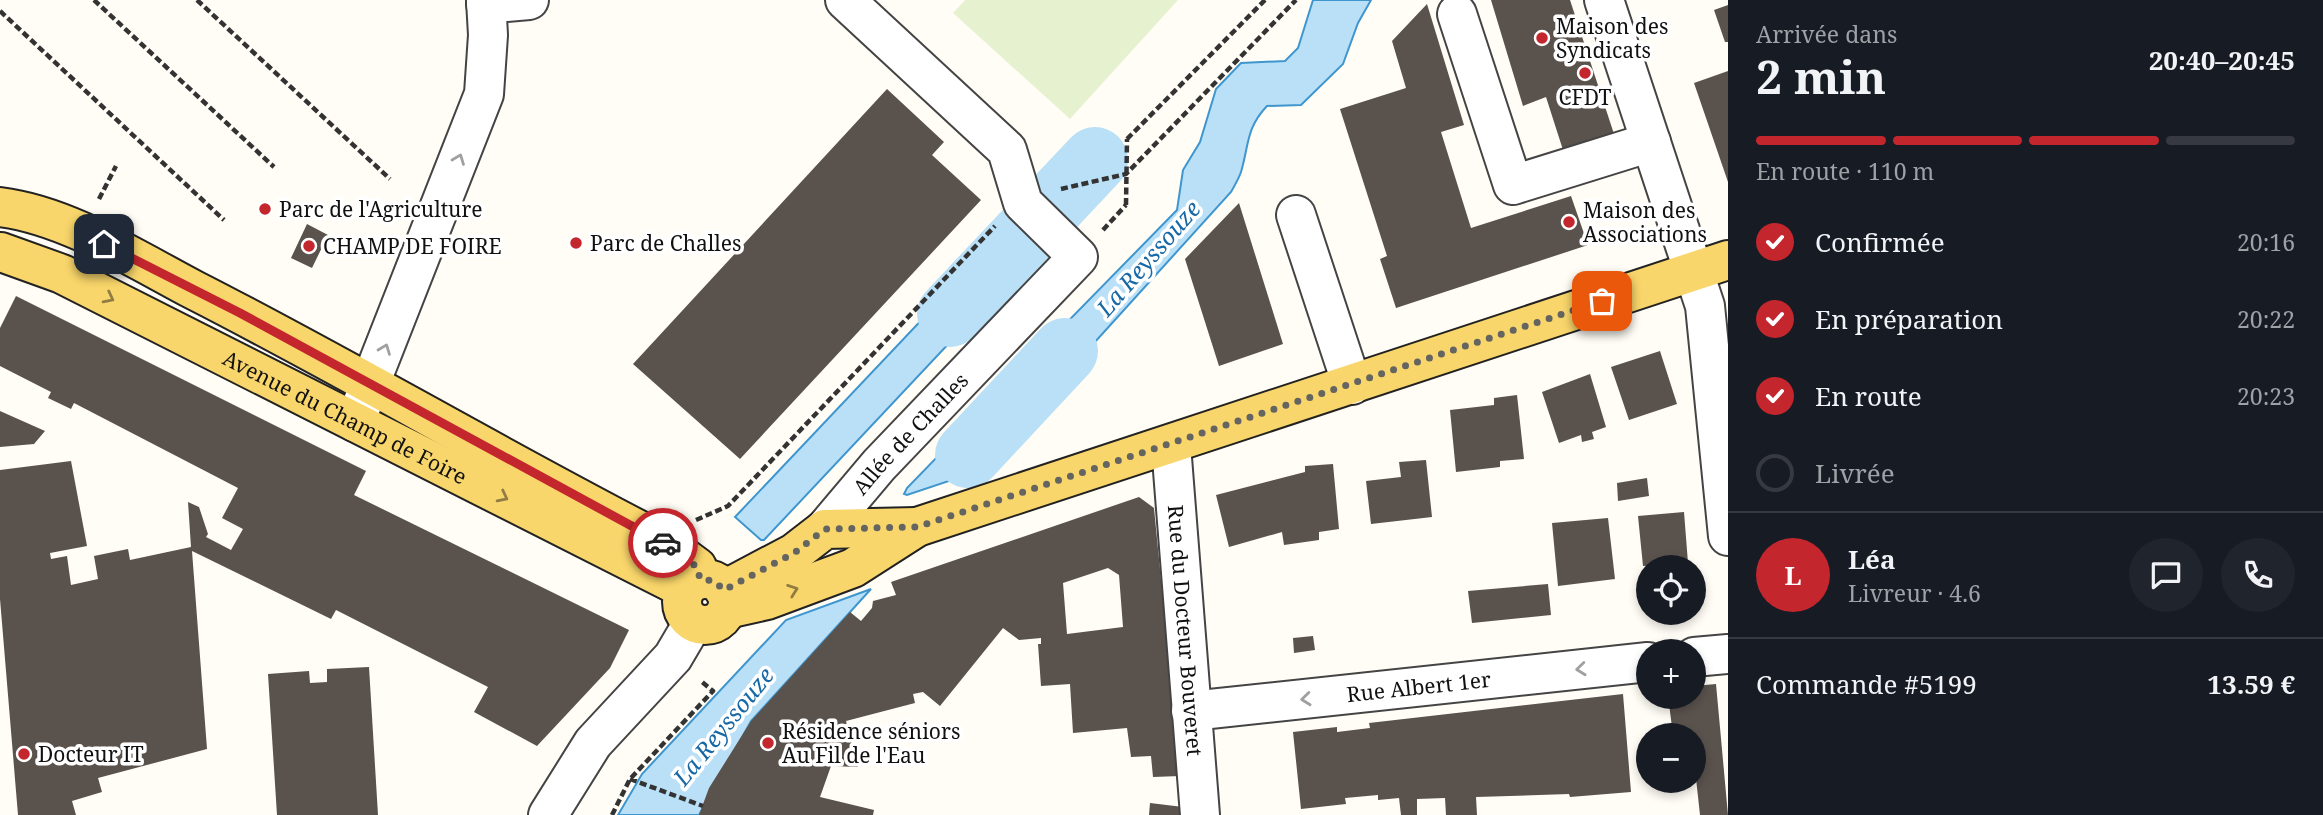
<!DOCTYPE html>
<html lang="fr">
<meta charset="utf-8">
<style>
:root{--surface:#171b24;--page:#20242c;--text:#f1f3f6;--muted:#9ea1a6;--line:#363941;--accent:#c4262e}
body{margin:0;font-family:"Noto Serif",serif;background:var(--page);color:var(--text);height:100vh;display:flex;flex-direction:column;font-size:26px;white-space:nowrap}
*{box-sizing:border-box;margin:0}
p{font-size:23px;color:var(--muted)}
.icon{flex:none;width:38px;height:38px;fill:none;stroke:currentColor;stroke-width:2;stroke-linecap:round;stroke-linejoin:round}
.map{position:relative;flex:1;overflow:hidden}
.panel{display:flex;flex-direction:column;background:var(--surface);width:595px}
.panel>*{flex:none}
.tools{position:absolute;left:1636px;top:555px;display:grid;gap:14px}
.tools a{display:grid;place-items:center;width:70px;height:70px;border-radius:50%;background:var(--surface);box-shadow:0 4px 10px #0003;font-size:35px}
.pin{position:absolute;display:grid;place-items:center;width:60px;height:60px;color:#fff;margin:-30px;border-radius:14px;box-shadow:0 4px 10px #0006}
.courier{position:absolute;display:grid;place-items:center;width:70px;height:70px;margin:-35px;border:5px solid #c4262e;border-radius:50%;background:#fff;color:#222;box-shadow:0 2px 9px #0007}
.headline em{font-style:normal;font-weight:700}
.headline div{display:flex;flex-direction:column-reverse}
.headline{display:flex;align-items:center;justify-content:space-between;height:119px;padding:0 28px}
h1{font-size:46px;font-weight:700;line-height:52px}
.bar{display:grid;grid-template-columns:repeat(4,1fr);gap:10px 7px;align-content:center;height:84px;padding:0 28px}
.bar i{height:9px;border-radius:5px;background:var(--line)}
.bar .current{background:var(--accent)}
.bar p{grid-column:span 4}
.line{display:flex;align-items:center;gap:18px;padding:0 28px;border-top:2px solid var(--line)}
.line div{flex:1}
.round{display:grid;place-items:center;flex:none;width:74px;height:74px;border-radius:37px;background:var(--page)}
ol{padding:0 28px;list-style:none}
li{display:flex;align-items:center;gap:21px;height:77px}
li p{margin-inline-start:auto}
li .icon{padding:7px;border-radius:50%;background:var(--accent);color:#fff;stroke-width:4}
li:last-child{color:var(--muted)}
li i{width:38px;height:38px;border:4px solid var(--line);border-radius:50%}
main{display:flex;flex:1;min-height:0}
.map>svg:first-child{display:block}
.pitch{fill:#e6f2cf}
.water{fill:#b9e0f7;stroke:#3f96cf;stroke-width:2}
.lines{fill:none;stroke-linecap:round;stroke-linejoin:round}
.river{stroke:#b9e0f7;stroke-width:66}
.building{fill:#5a524d;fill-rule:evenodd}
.minor-casing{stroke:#444;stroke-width:42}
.major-casing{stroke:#222;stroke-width:42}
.path{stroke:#333;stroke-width:4.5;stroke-dasharray:7 3.5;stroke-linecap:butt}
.minor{stroke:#fff;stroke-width:38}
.major{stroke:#f9d66b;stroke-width:38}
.path-bridge{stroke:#333;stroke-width:4.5;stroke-dasharray:7 3.5;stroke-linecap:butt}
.oneway{stroke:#a0a0a0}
.oneway2{stroke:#917d42}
.done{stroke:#646461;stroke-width:7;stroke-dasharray:0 12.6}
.route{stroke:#c4262e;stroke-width:9}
.poi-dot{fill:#c4262e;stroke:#fff;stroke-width:2.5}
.labels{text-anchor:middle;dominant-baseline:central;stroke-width:7;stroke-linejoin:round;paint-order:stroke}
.poi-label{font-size:21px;fill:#111;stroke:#fff;text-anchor:start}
.street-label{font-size:21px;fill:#111;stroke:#fff}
.water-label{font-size:23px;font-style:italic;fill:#1768a6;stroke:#fff}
</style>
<main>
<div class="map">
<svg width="1728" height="815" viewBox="0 0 1728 815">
<rect width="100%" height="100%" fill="#fffdf5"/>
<path class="pitch" d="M965,0H1178L1070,119L953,13Z"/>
<path class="water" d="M1313,0H1371L1358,23L1343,64L1301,105L1267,106C1246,128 1249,145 1241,172C1239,178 1235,185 1231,192L1016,429L988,403L1177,210L1183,170L1200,142L1216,89L1241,63L1285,61L1298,48Z
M1090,143L1114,166L1077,206L1072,216L1045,190Z
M1001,236L1029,263L1015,273L764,540H761L735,517Z
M974,419L1003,443L976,472L907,495L904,494L907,488Z
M871,589L751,721L699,815H618L642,774L786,620Z"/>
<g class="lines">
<path class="river" d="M950,314L1095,160
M968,455L1065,351"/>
</g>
<path class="building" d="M1491,0H1570L1614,134L1563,150L1546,97L1523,106Z
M1427,4L1464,125L1441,132L1471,228L1571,196L1588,245L1396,308L1380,259L1387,256L1340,109L1406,88L1392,41Z
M1728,5V42H1725L1714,10Z
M1728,71V182L1694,83Z
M887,89L944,142L932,155L981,200L740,459L633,364Z
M1239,203L1283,344L1219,366L1185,259Z
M307,224L328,235L312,268L291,258Z
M16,296L366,471L354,495L629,630L610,668L537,746L474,712L488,687L336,610L331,619L192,551L207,749L98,778L102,792L72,801L76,815H18L0,599V470L71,461L87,546L50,553L51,559L67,556L71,585L98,579L94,556L128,549L130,560L191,547L188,502L199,507L208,534L206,537L231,550L243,529L222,518L238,488L74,403L71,409L48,398L51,392L0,366V328Z
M1660,351L1677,404L1629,420L1611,367Z
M1590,374L1606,427L1592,432L1594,439L1582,442L1581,435L1559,443L1542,392Z
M1517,395L1524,459L1500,461V467L1456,472L1450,410L1494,405V398Z
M0,411L45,431L34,444L0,447Z
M1426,460L1432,517L1371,524L1366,481L1401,477L1399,462Z
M1333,464L1339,529L1319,532V540L1284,545L1282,532L1229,547L1216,495L1305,472V466Z
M1647,478L1649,496L1618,501L1617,483Z
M1139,497L1154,508L1180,776L1153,777L1151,756L1131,757L1127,728L1073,733L1070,684L1041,686L1038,644H1041V638L1019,640L1003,628L940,706L923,692L913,694L915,703L846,721L858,767L831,766L820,797L874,810L873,815H699L709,788L751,721L850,612L861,621L872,608L873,601L896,595L891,582ZM1108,568L1119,575L1123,627L1067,634L1063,583Z
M1684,512L1688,563L1643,566L1638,516Z
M1608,518L1615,579L1558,586L1552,523Z
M1548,584L1551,615L1472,623L1468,591Z
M1313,636L1315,650L1294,653L1293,638Z
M369,667L378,815H277L268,674L309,671L310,683L327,682V669Z
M1716,684L1728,815H1700L1694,760V735H1673L1668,696H1694V686Z
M1623,694L1631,792L1570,797L1569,794L1476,797L1477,815H1446L1445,798L1417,799V815H1401L1399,798L1378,800V795L1345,798L1346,804L1301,809L1293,732L1337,727V732L1370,728L1369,723Z
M1150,803L1183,807L1184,815H1149Z"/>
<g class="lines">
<g class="minor-casing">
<g id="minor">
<path d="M1604,0L1705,306L1728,536"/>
<path d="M486,4L529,0"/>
<path d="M1457,14L1513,185L1651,142"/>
<path d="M1296,215L1352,385"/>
<path d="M355,422L484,94L488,35L486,0"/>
<path id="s1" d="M1171,445L1200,815"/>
<path id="s2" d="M825,529L879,465L1078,257L1023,203L1007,150L845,0"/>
<path d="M1694,657L1728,654"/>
<path id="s3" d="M1191,711L1648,662"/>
<path d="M548,815L593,743L673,657L693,623"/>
</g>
</g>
<g class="major-casing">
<g id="major">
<path d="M0,207C66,215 135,259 194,290C353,371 507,463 666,544L697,567L700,579"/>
<path id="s4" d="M1,252L62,274L685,589"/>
<circle cx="705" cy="602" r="23"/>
<path d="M724,590L794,553L825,529L917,527"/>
<path d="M727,609L767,600L853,568L917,527L1728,260"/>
</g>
</g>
<path class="path" d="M94,0L274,167
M197,0L390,179
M0,11L224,220
M1127,139L1265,0
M1061,189L1126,174L1296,0
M99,199L116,166
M1103,230L1126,205
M696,520L728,506L995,226
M630,779L703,806
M612,815L630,779L713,691L701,681"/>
<use href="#minor" class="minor"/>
<use href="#major" class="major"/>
<path class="path-bridge" d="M1126,205L1127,139"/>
</g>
<defs><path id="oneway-chevron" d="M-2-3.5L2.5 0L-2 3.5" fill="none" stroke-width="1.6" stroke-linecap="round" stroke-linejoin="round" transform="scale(1.75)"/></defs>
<g class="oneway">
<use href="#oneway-chevron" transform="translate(459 159) rotate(-69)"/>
<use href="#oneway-chevron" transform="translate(385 349) rotate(-69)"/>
<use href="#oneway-chevron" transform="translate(1581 669) rotate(174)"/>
<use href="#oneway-chevron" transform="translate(1306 699) rotate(174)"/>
</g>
<g class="oneway2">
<use href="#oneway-chevron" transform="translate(109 298) rotate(27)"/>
<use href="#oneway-chevron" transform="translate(503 497) rotate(27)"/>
<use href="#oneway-chevron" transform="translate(793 590) rotate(-20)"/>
</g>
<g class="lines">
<path class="done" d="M663,543L697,567L700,579L714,581L724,590L794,553L825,529L917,527L1602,301"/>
<path class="route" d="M104,244L240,313L663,543"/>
</g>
<g class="poi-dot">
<circle cx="1542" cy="38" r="7"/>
<circle cx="1585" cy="73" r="7"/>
<circle cx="265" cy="209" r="7"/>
<circle cx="1569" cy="222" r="7"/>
<circle cx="576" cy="243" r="7"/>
<circle cx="309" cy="246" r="7"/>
<circle cx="768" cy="743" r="7"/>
<circle cx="24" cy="754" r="7"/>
</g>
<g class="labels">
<g class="poi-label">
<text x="1556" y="26">Maison des<tspan x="1556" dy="24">Syndicats</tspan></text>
<text x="1585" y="97" text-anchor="middle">CFDT</text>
<text x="279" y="209">Parc de l'Agriculture</text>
<text x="1583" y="210">Maison des<tspan x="1583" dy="24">Associations</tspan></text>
<text x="590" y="243">Parc de Challes</text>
<text x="323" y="246">CHAMP DE FOIRE</text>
<text x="782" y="731">Résidence séniors<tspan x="782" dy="24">Au Fil de l'Eau</tspan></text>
<text x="38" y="754">Docteur IT</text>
</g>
<g class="street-label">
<text stroke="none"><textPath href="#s4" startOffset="382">Avenue du Champ de Foire</textPath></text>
<text stroke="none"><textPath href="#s2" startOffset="128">Allée de Challes</textPath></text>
<text stroke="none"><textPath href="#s1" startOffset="186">Rue du Docteur Bouveret</textPath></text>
<text stroke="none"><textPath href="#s3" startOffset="229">Rue Albert 1er</textPath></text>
</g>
<g class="water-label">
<text transform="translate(1148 258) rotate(-49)">La Reyssouze</text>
<text transform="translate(723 726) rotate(-51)">La Reyssouze</text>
</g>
</g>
</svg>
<div class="tools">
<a><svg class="icon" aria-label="locate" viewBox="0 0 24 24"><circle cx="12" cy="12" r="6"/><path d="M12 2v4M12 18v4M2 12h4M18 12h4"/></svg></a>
<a>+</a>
<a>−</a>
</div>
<div class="pin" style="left:1602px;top:301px;background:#ea580c"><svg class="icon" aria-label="bag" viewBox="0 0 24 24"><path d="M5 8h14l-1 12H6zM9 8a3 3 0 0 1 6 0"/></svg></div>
<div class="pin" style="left:104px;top:244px;background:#1f2937"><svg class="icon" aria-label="home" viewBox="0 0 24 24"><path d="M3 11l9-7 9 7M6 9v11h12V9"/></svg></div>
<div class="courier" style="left:663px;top:543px"><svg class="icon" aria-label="car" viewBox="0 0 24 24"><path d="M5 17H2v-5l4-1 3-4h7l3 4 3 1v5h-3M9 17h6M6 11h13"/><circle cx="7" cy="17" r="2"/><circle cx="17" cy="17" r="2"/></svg></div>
</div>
<section class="panel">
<div class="headline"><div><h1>2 min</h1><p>Arrivée dans</p></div><em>20:40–20:45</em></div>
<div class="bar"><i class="current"></i><i class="current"></i><i class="current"></i><i></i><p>En route · 110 m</p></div>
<ol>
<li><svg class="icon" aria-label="check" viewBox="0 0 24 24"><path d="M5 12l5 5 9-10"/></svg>Confirmée<p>20:16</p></li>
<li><svg class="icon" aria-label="check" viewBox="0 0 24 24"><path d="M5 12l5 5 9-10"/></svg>En préparation<p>20:22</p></li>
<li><svg class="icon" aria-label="check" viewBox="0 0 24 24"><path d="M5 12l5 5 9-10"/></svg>En route<p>20:23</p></li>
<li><i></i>Livrée</li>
</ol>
<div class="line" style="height:126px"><b class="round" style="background:var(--accent);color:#fff">L</b><div><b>Léa</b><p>Livreur · 4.6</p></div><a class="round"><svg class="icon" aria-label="chat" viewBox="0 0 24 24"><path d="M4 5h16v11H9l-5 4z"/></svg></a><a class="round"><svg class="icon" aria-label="phone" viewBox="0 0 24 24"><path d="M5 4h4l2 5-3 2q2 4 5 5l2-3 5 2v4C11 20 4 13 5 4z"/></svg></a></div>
<div class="line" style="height:91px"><div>Commande #5199</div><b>13.59 €</b></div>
</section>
</main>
